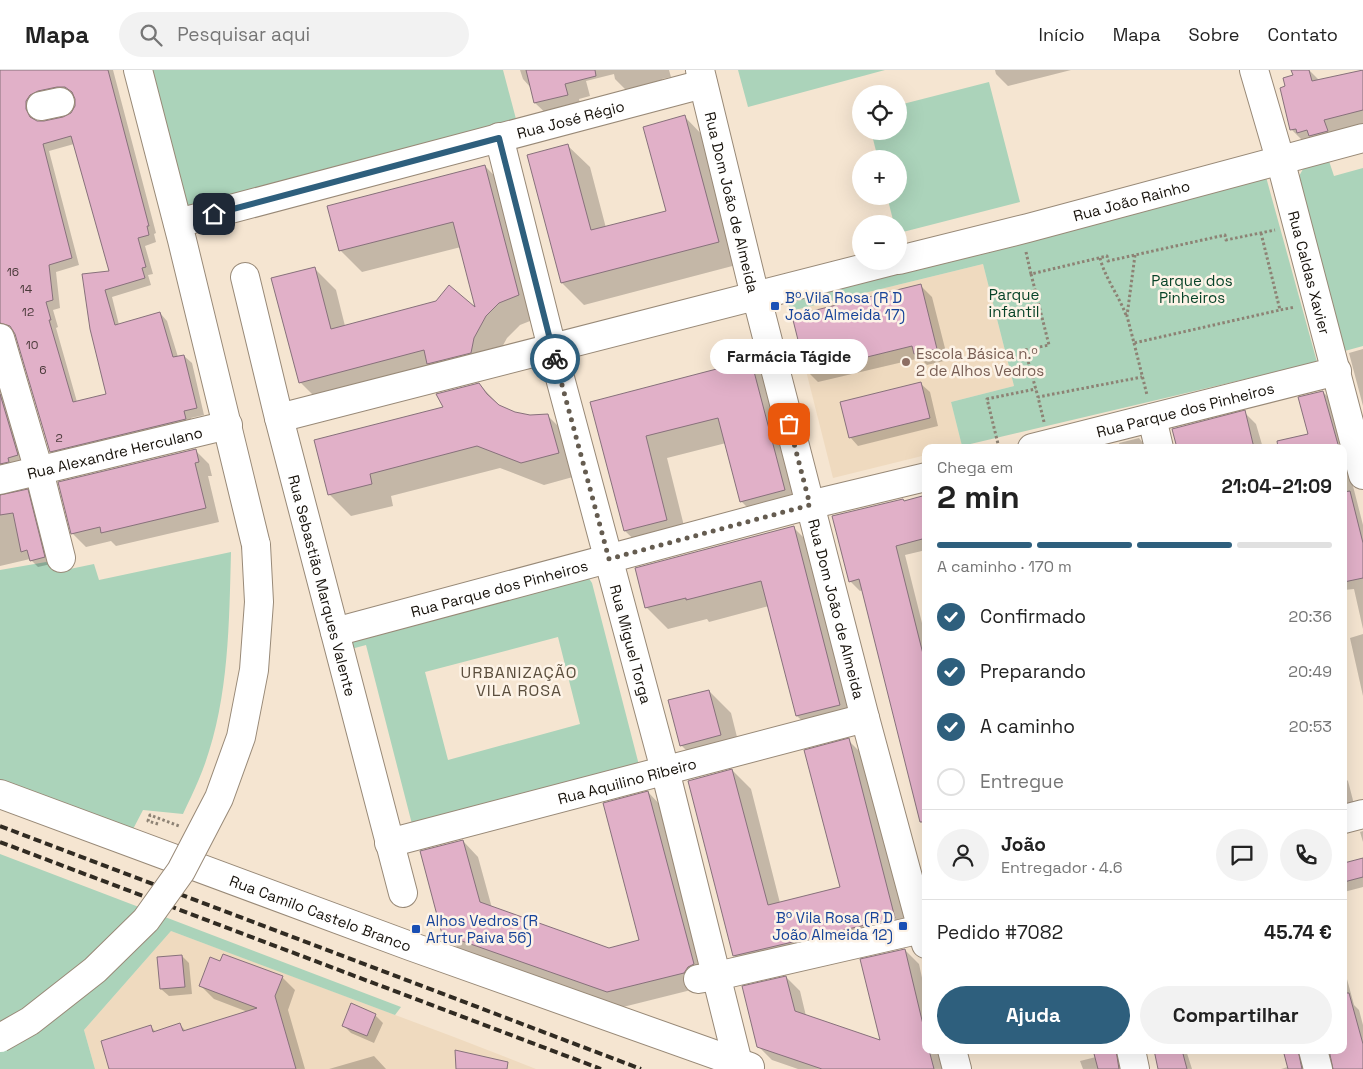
<!DOCTYPE html>
<html lang="pt">
<meta charset="utf-8">
<style>
:root{--surface:#fff;--page:#f2f2f2;--text:#222;--muted:#767676;--line:#e0e0e0;--accent:#2e5f7d}
body{margin:0;font-family:"Space Grotesk",sans-serif;background:var(--page);color:var(--text);height:100vh;display:flex;flex-direction:column;font-size:19px;white-space:nowrap}
*{box-sizing:border-box;margin:0}
p{font-size:16px;color:var(--muted)}
.icon{flex:none;width:28px;height:28px;fill:none;stroke:currentColor;stroke-width:2;stroke-linecap:round;stroke-linejoin:round}
.map{position:relative;flex:1;overflow:hidden}
.details{position:absolute;left:922px;top:374px;width:425px;height:610px;display:flex;flex-direction:column;background:var(--surface);border-radius:10px;box-shadow:0 5px 20px #0002}
.details>*{flex:none}
.buttons{position:absolute;left:852px;top:15px;display:grid;gap:10px}
.buttons a{display:grid;place-items:center;width:55px;height:55px;border-radius:50%;background:var(--surface);box-shadow:0 5px 20px #0002;font-size:25px}
.pin{position:absolute;display:grid;place-items:center;width:42px;height:42px;color:#fff;margin:-21px;border-radius:10px;box-shadow:0 2px 8px #0006}
.courier{position:absolute;display:grid;place-items:center;width:50px;height:50px;margin:-25px;border:4px solid #2e5f7d;border-radius:50%;background:#fff;color:#222;box-shadow:0 1px 6px #0007}
.bubble{position:absolute;height:35px;border-radius:18px;background:var(--surface);box-shadow:0 5px 20px #0002;font-size:16px;font-weight:600;line-height:35px;text-align:center}
.overview em{font-style:normal;font-weight:600}
.overview div{display:flex;flex-direction:column-reverse}
.overview{display:flex;align-items:center;justify-content:space-between;height:85px;padding:0 15px}
h1{font-size:32px;font-weight:600;line-height:38px}
.bar{display:grid;grid-template-columns:repeat(4,1fr);gap:8px 5px;align-content:center;height:60px;padding:0 15px}
.bar i{height:6px;border-radius:4px;background:var(--line)}
.bar .current{background:var(--accent)}
.bar p{grid-column:span 4}
.line{display:flex;align-items:center;gap:12px;padding:0 15px;border-top:1px solid var(--line)}
.line div{flex:1}
.round{display:grid;place-items:center;flex:none;width:52px;height:52px;border-radius:26px;background:var(--page)}
ol{padding:0 15px;list-style:none}
li{display:flex;align-items:center;gap:15px;height:55px}
li p{margin-inline-start:auto}
li .icon{padding:5px;border-radius:50%;background:var(--accent);color:#fff;stroke-width:4}
li:last-child{color:var(--muted)}
li i{width:28px;height:28px;border:2px solid var(--line);border-radius:50%}
.cta{display:flex;gap:10px;margin-top:auto;padding:10px 15px}
.cta a{flex:1;height:58px;border-radius:30px;background:var(--accent);color:#fff;font-size:20px;font-weight:600;line-height:58px;text-align:center}
.cta a+a{background:var(--page);color:var(--text)}
header{display:flex;align-items:center;gap:30px;box-sizing:border-box;height:70px;padding:0 25px;background:var(--surface);border-bottom:1px solid var(--line)}
header strong{font-size:24px}
nav{display:flex;gap:28px;margin-inline-start:auto;font-size:18px}
.search{width:350px;height:45px;background:var(--page);display:flex;align-items:center;gap:12px;box-sizing:border-box;padding:0 18px;border-radius:28px;color:var(--muted);font-size:19px}
.map>svg:first-child{display:block}
.built{fill:#efdabf}
.green{fill:#abd3ba;fill-rule:evenodd}
.shadow{fill:#0003;fill-rule:evenodd}
.building{fill:#e1b0c8;stroke:#87717b;fill-rule:evenodd}
.lines{fill:none;stroke-linecap:round;stroke-linejoin:round}
.minor-casing{stroke:#988977;stroke-width:30}
.path{stroke:#8d8274;stroke-width:3;stroke-dasharray:2.5 2.5;stroke-linecap:butt}
.minor{stroke:#fff;stroke-width:28}
.rail{stroke:#312b22;stroke-width:4;stroke-dasharray:8 4;stroke-linecap:butt}
.minor-bridge-casing{stroke:#988977;stroke-width:30;stroke-linecap:butt}
.minor-bridge{stroke:#fff;stroke-width:28}
.done{stroke:#655c50;stroke-width:5;stroke-dasharray:0 9}
.route{stroke:#2e5f7d;stroke-width:6}
.transit-dot{fill:#1a4fb4;stroke:#fdf3e7;stroke-width:2}
.education-dot{fill:#8d6e63;stroke:#fdf3e7;stroke-width:2}
.labels{text-anchor:middle;dominant-baseline:central;stroke-width:5;stroke-linejoin:round;paint-order:stroke}
.number-label{font-size:12px;fill:#4a3a3a}
.street-label{font-size:15px;fill:#17120b;stroke:#fdf3e7}
.park-label{font-size:15px;fill:#074328;stroke:#fdf3e7}
.transit-label{font-size:15px;fill:#164399;stroke:#fdf3e7;text-anchor:start}
.education-label{font-size:15px;fill:#785e54;stroke:#fdf3e7;text-anchor:start}
.neighbourhood-label{font-size:16px;letter-spacing:1px;fill:#5b4e3d;stroke:#fdf3e7}
</style>
<header>
<strong>Mapa</strong>
<div class="search"><svg class="icon" aria-label="search" viewBox="0 0 24 24"><circle cx="10" cy="10" r="6"/><path d="M15 15l6 6"/></svg>Pesquisar aqui</div>
<nav><a>Início</a><a>Mapa</a><a>Sobre</a><a>Contato</a></nav>
</header>
<div class="map">
<svg width="1363" height="999" viewBox="0 0 1363 999">
<rect width="100%" height="100%" fill="#f5e5d1"/>
<path class="built" d="M983,194L1014,316L951,332L962,376L926,378V385L833,408L791,241Z
M171,861L454,967L536,999H95L84,960Z"/>
<path class="green" d="M152,0H503L516,49L188,136Z
M738,0H885L748,37Z
M989,12L1020,132L899,163V154H894L887,126H899V89H878L871,61H899V35Z
M1329,91L1334,106L1363,98V276L1341,282L1298,108L1303,99Z
M1263,96L1317,292L962,376L951,332L1014,316L983,194L791,241L781,219Z
M231,482C229,558 229,638 199,709C194,721 188,733 183,744L143,740L131,763L0,714V500L46,492L65,500L94,494L99,510Z
M588,507L592,513L640,699L413,758L366,575L351,579L349,570ZM558,567L580,654L448,690L425,602Z
M0,784L401,937L395,945L171,861L84,960L95,999H0Z"/>
<path class="shadow" d="M0,0H113L156,163L154,164L156,172L145,176L153,204L148,205L151,215L112,227L119,255L160,243L167,251L178,287L184,286L192,293L204,345L191,348L193,356L58,389L51,381L16,263L0,217ZM65,24H74L77,29L76,38L71,45L44,53L35,51L33,47V39ZM74,74L110,202L91,259L108,325L77,332L56,258L58,257L53,240L60,238L56,202L79,195L49,81Z
M520,0H669L671,7L662,9L664,16L630,24L615,9L614,4L586,11L590,26L579,29L582,40L551,48L535,33L531,18L523,9Z
M995,0H1071L1008,16L996,4Z
M1306,0H1309L1320,11L1363,0V54L1303,71L1292,60L1287,17Z
M685,47L706,69L740,194L584,235L562,213L529,86L568,76L590,97L606,158L667,142Z
M485,96L506,118L540,247L520,255L507,268L495,290L322,334L300,312L314,198L336,220L345,256L477,240L461,177L362,202L340,180Z
M921,216L932,227L948,290L927,295L920,288L818,312L807,301Z
M1363,279V336L1349,283Z
M750,292L772,314L806,442L763,453L741,431L726,373L667,388L688,472L647,482L625,461L592,333Z
M0,308L25,392L0,404Z
M479,314L501,337L515,344L530,347L547,345L569,367L580,405L544,415L500,398L391,426L393,436L351,446L329,424Z
M921,314L930,322L938,356L858,376L850,367Z
M1323,322L1330,329L1343,378H1294L1309,365Z
M1244,342L1256,354L1263,378H1177Z
M1139,368L1147,378H1120L1119,373Z
M195,380L209,394L212,406H208L219,452L116,476L111,471L86,477L72,463Z
M1344,381L1363,455V559L1354,519L1344,520Z
M27,421L35,428L51,494L38,497L30,489L0,496V426Z
M926,427V480L905,485L926,569V766L863,520L860,521L850,511L905,432Z
M793,457L815,479L861,657L819,667L797,646L769,536L709,552L707,549L668,559L646,537Z
M1363,564V626L1350,568Z
M709,621L731,643L742,687L703,697L681,675Z
M848,670L867,689L913,867L753,905L734,886L732,700L751,719L780,833L841,818Z
M1344,707L1348,711L1355,738L1344,741Z
M648,722L663,738L709,910L699,918L623,937L459,879L443,863L463,771L478,787L492,838L609,879L641,871Z
M1363,761V772L1360,762Z
M1363,789V817L1344,822V794Z
M905,880L919,894L926,926V980H939L944,999H798L772,990L758,976L786,907L800,921L806,946L881,972Z
M182,886L189,893L192,924L169,926L161,919Z
M1344,898L1354,935L1359,940L1363,955V999H1338L1333,980H1344Z
M282,907L295,920L288,940L305,999H111L151,957L156,962L180,955L186,961L248,942L214,929L201,916Z
M375,945L383,953L374,973L351,963L343,955Z
M1094,980H1119L1125,999H1083L1080,991L1096,987Z
M1154,980H1186L1192,999H1159Z
M1284,980H1305L1307,999H1281L1288,997Z
M374,986L386,999H329Z"/>
<path class="building" d="M0,0H108L149,156H147L149,165L138,168L146,197L142,198L145,208L105,220L115,255L160,242L173,287L184,285L197,338L184,341L186,349L50,382L15,264L10,256L0,253ZM57,17H65L72,22L75,29V36L71,43L63,47L44,51H37L30,47L26,39V31L30,25L38,21ZM71,66L109,201L82,204L90,259L106,324L73,332L49,250H51L46,232L53,230L49,195L72,188L43,74Z
M526,0H595L596,6L565,14L568,25L534,33Z
M1291,0H1309L1312,11L1363,0V40L1324,50L1328,61L1309,66L1307,60L1297,63L1296,59L1290,60L1280,18L1285,16L1283,8L1293,5Z
M685,45L719,172L561,213L527,85L568,74L591,160L666,141L643,57Z
M485,95L519,225L499,233L486,246L474,268L471,283L427,294L424,280L299,313L271,208L315,197L331,259L436,231L449,215L475,237L453,152L339,181L327,136Z
M921,214L937,279L914,284L912,276L806,302L792,246Z
M751,290L785,420L740,432L718,348L646,366L667,450L624,461L590,332Z
M921,312L930,348L849,368L840,332Z
M479,313L487,324L499,335L515,342L530,345L548,344L559,383L521,393L477,376L370,404L372,414L328,425L314,370L443,337L436,324Z
M1323,321L1339,378H1278L1277,371L1308,364L1298,327Z
M0,324L18,385L8,388L9,392L0,394Z
M1245,340L1254,378H1177L1172,359Z
M196,379L199,392L195,393L206,438L101,463L100,457L71,464L58,412Z
M28,419L45,487L30,491L27,480L21,482L13,443L0,445V425Z
M1350,421L1363,473V508L1344,512V422Z
M926,425V468L896,476L926,596V752H920L859,509L849,512L832,446L903,429L904,431Z
M794,456L840,635L796,646L761,511L686,530V528L645,538L635,498Z
M709,620L721,665L680,676L668,630Z
M849,668L895,848L733,886L688,711L732,699L768,835L840,817L804,680Z
M648,721L694,894L688,897L684,903L607,922L442,864L420,781L463,770L480,832L609,878L639,870L603,733Z
M1363,788V807L1344,812V793Z
M905,879L926,967V980H929L934,999H822L757,977L742,916L786,906L795,941L880,970L860,889Z
M223,884L283,906L275,926L296,999H109L101,971L151,955L153,962L180,953L183,961L257,938L199,916L210,887L220,891Z
M182,885L185,917L160,919L157,887Z
M1344,923H1349L1363,974V999H1333L1329,980H1344Z
M351,933L376,944L367,966L342,956Z
M455,980L508,992L507,999H456Z
M1093,980H1116L1119,999H1098Z
M1154,980H1182L1187,999H1158Z
M1283,980H1298L1302,999H1288Z"/>
<g class="lines">
<g class="minor-casing">
<g id="minor">
<path d="M138,0L182,170L256,475"/>
<path id="s1" d="M700,0L755,226L760,240L865,648L926,874"/>
<path id="s2" d="M1254,0L1280,89L1363,405"/>
<path d="M41,36L60,32"/>
<path id="s3" d="M499,67L552,278L665,700L738,993"/>
<path id="s4" d="M178,153L703,14"/>
<path id="s5" d="M899,190L1028,158L1363,68"/>
<path id="s6" d="M245,207L279,348L403,823"/>
<path d="M0,268L39,401L61,488"/>
<path d="M279,348L892,191"/>
<path d="M1152,348L1159,378"/>
<path id="s7" d="M1032,378L1337,301"/>
<path id="s8" d="M0,410L228,355"/>
<path id="s9" d="M335,562L809,435L926,407"/>
<path id="s10" d="M0,724L410,876L750,997"/>
<path d="M1344,749L1363,744"/>
<path id="s11" d="M389,773L865,648"/>
<path d="M698,909L717,906L926,858"/>
<path d="M952,980L957,999"/>
<path d="M1131,980L1135,999"/>
<path d="M1313,980L1318,999"/>
</g>
</g>
<path class="path" d="M1261,163L1280,240L1295,237
M1026,182L1031,204L1107,186L1108,191L1225,165L1226,170L1275,160
M1135,185L1127,246L1134,273L1280,240
M1100,188C1105,208 1119,226 1126,245
M1031,204L1049,275L1025,280L1038,327
M1134,273L1147,325
M1044,352L1038,327L1142,307
M999,378L987,329L1036,319
M158,754L148,751L150,745L179,756"/>
<use href="#minor" class="minor"/>
<path class="rail" d="M0,756L641,999
M0,772L601,999"/>
<g class="minor-bridge-casing">
<path id="minor-bridge" d="M0,968L30,951L95,900L146,850L181,801L219,728L241,667L254,600L259,532L256,475"/>
</g>
<use href="#minor-bridge" class="minor-bridge"/>
</g>
<g class="lines">
<path class="done" d="M555,289L609,489L810,435L789,354"/>
<path class="route" d="M214,144L499,68L555,289"/>
</g>
<g class="transit-dot">
<rect x="770" y="231" width="10" height="10" rx="2.5"/>
<rect x="898" y="851" width="10" height="10" rx="2.5"/>
<rect x="411" y="854" width="10" height="10" rx="2.5"/>
</g>
<circle class="education-dot" cx="906" cy="292" r="5"/>
<g class="labels">
<g class="number-label">
<text x="13" y="202">16</text>
<text x="26" y="219">14</text>
<text x="28" y="242">12</text>
<text x="32" y="275">10</text>
<text x="43" y="300">6</text>
<text x="59" y="368">2</text>
</g>
<g class="street-label">
<text stroke="none"><textPath href="#s4" startOffset="406">Rua José Régio</textPath></text>
<text stroke="none"><textPath href="#s5" startOffset="240">Rua João Rainho</textPath></text>
<text stroke="none"><textPath href="#s1" startOffset="136">Rua Dom João de Almeida</textPath></text>
<text stroke="none"><textPath href="#s2" startOffset="210">Rua Caldas Xavier</textPath></text>
<text stroke="none"><textPath href="#s7" startOffset="158">Rua Parque dos Pinheiros</textPath></text>
<text stroke="none"><textPath href="#s8" startOffset="118">Rua Alexandre Herculano</textPath></text>
<text stroke="none"><textPath href="#s6" startOffset="318">Rua Sebastião Marques Valente</textPath></text>
<text stroke="none"><textPath href="#s9" startOffset="170">Rua Parque dos Pinheiros</textPath></text>
<text stroke="none"><textPath href="#s1" startOffset="556">Rua Dom João de Almeida</textPath></text>
<text stroke="none"><textPath href="#s3" startOffset="524">Rua Miguel Torga</textPath></text>
<text stroke="none"><textPath href="#s11" startOffset="246">Rua Aquilino Ribeiro</textPath></text>
<text stroke="none"><textPath href="#s10" startOffset="342">Rua Camilo Castelo Branco</textPath></text>
</g>
<g class="park-label">
<text x="1192" y="210">Parque dos<tspan x="1192" dy="17">Pinheiros</tspan></text>
<text x="1014" y="224">Parque<tspan x="1014" dy="17">infantil</tspan></text>
</g>
<g class="transit-label">
<text x="785" y="227">Bº Vila Rosa (R D<tspan x="785" dy="17">João Almeida 17)</tspan></text>
<text x="893" y="847" text-anchor="end">Bº Vila Rosa (R D<tspan x="893" dy="17">João Almeida 12)</tspan></text>
<text x="426" y="850">Alhos Vedros (R<tspan x="426" dy="17">Artur Paiva 56)</tspan></text>
</g>
<g class="education-label">
<text x="916" y="283">Escola Básica n.º<tspan x="916" dy="17">2 de Alhos Vedros</tspan></text>
</g>
<g class="neighbourhood-label">
<text x="519" y="602">URBANIZAÇÃO<tspan x="519" dy="18">VILA ROSA</tspan></text>
</g>
</g>
</svg>
<div class="buttons">
<a><svg class="icon" aria-label="locate" viewBox="0 0 24 24"><circle cx="12" cy="12" r="6"/><path d="M12 2v4M12 18v4M2 12h4M18 12h4"/></svg></a>
<a>+</a>
<a>−</a>
</div>
<div class="pin" style="left:789px;top:354px;background:#ea580c"><svg class="icon" aria-label="bag" viewBox="0 0 24 24"><path d="M5 8h14l-1 12H6zM9 8a3 3 0 0 1 6 0"/></svg></div>
<div class="pin" style="left:214px;top:144px;background:#1f2937"><svg class="icon" aria-label="home" viewBox="0 0 24 24"><path d="M3 11l9-7 9 7M6 9v11h12V9"/></svg></div>
<div class="courier" style="left:555px;top:289px"><svg class="icon" aria-label="bike" viewBox="0 0 24 24"><circle cx="6" cy="16" r="4"/><circle cx="18" cy="16" r="4"/><path d="M6 16l4-8h5l3 8M10 8l3 8H6M13 5h3"/></svg></div>
<div class="bubble" style="left:710px;top:269px;width:158px">Farmácia Tágide</div>
<section class="details">
<div class="overview"><div><h1>2 min</h1><p>Chega em</p></div><em>21:04–21:09</em></div>
<div class="bar"><i class="current"></i><i class="current"></i><i class="current"></i><i></i><p>A caminho · 170 m</p></div>
<ol>
<li><svg class="icon" aria-label="check" viewBox="0 0 24 24"><path d="M5 12l5 5 9-10"/></svg>Confirmado<p>20:36</p></li>
<li><svg class="icon" aria-label="check" viewBox="0 0 24 24"><path d="M5 12l5 5 9-10"/></svg>Preparando<p>20:49</p></li>
<li><svg class="icon" aria-label="check" viewBox="0 0 24 24"><path d="M5 12l5 5 9-10"/></svg>A caminho<p>20:53</p></li>
<li><i></i>Entregue</li>
</ol>
<div class="line" style="height:90px"><a class="round"><svg class="icon" aria-label="person" viewBox="0 0 24 24"><circle cx="12" cy="8" r="4"/><path d="M4 21q1-7 8-7t8 7"/></svg></a><div><b>João</b><p>Entregador · 4.6</p></div><a class="round"><svg class="icon" aria-label="chat" viewBox="0 0 24 24"><path d="M4 5h16v11H9l-5 4z"/></svg></a><a class="round"><svg class="icon" aria-label="phone" viewBox="0 0 24 24"><path d="M5 4h4l2 5-3 2q2 4 5 5l2-3 5 2v4C11 20 4 13 5 4z"/></svg></a></div>
<div class="line" style="height:65px"><div>Pedido #7082</div><b>45.74 €</b></div>
<div class="cta"><a>Ajuda</a><a>Compartilhar</a></div>
</section>
</div>
